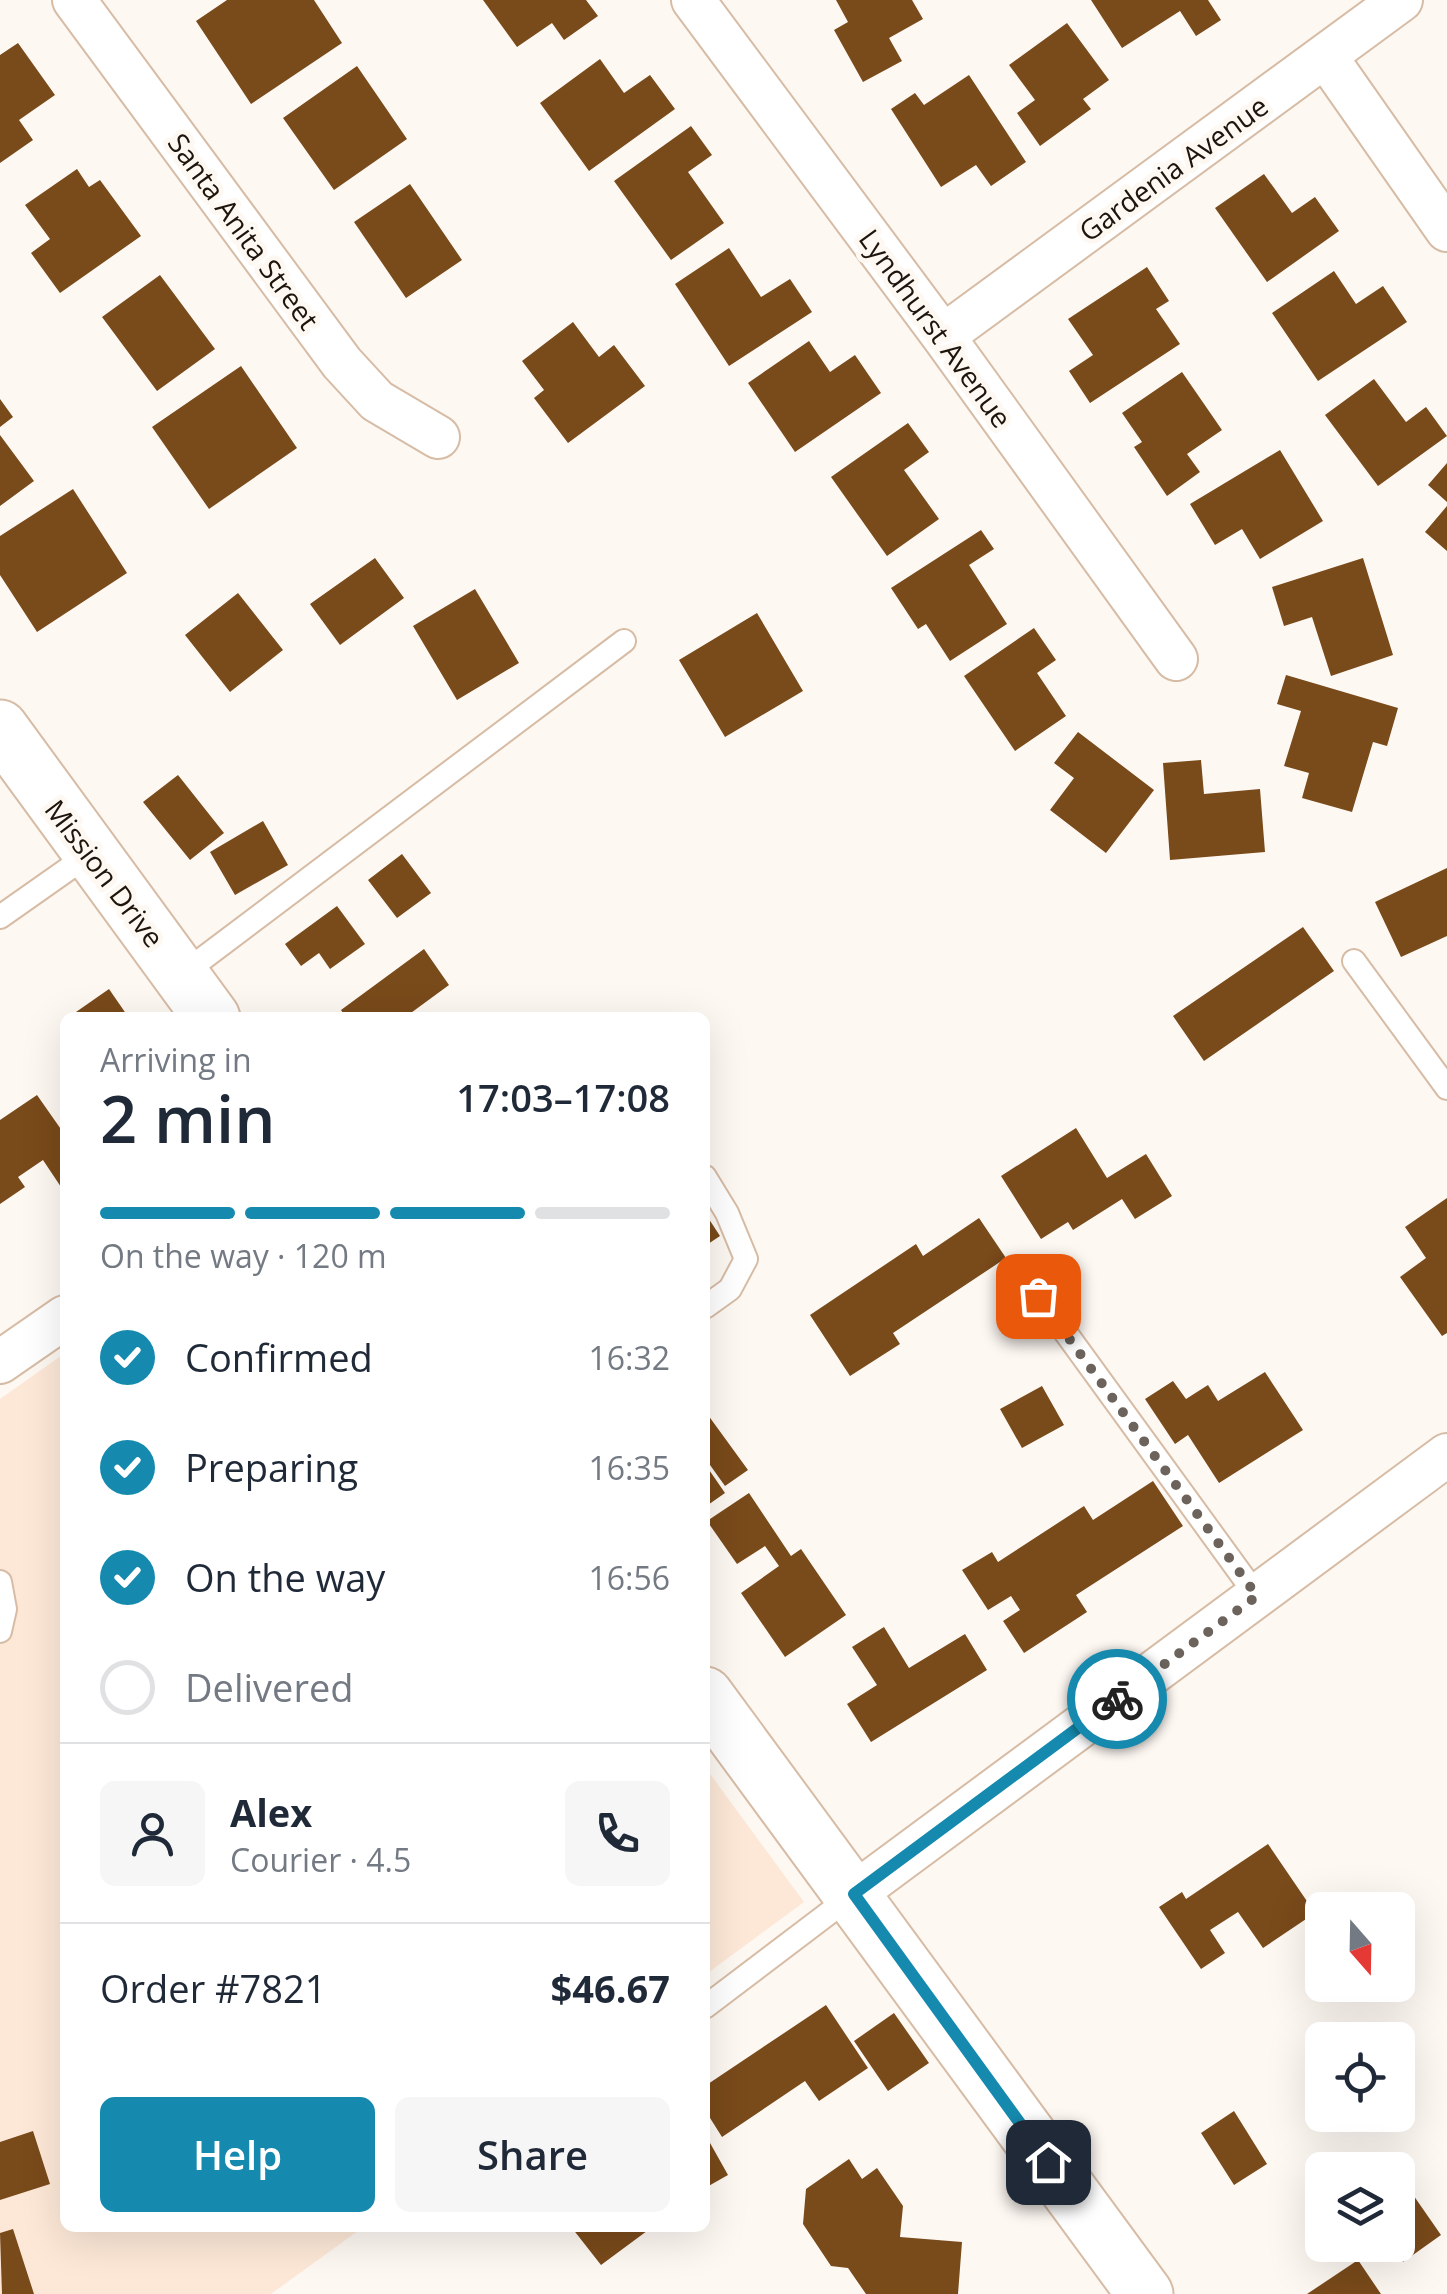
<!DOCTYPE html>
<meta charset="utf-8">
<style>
:root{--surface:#fff;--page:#f6f6f7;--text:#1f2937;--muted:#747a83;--line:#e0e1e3;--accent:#158aae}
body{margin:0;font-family:"Open Sans",sans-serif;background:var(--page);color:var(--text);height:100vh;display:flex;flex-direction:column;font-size:38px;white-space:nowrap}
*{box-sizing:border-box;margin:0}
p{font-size:32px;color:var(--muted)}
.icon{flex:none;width:55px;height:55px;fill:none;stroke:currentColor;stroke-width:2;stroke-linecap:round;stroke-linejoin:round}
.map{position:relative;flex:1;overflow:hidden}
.drawer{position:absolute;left:60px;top:1012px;width:650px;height:1220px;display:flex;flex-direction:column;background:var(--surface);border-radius:15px;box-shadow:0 10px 40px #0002}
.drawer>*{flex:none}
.needle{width:65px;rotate:160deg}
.tools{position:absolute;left:1305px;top:1892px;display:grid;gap:20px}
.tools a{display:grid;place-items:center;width:110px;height:110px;border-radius:15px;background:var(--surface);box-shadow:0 10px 40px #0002;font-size:50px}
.pin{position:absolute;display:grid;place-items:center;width:85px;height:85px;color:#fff;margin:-42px;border-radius:20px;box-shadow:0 5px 15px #0006}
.courier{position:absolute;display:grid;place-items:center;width:100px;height:100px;margin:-50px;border:8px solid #158aae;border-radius:50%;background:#fff;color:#222;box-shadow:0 2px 12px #0007}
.head em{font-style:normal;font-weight:600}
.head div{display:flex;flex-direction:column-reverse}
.head{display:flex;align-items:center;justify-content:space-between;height:170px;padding:0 40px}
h1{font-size:65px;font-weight:600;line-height:75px}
.bar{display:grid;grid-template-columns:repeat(4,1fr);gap:15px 10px;align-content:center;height:120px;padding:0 40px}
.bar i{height:12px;border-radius:8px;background:var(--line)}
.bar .on{background:var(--accent)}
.bar p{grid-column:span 4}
.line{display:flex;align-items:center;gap:25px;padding:0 40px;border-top:2px solid var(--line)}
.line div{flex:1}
.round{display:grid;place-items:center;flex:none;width:105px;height:105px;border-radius:15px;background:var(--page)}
ol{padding:0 40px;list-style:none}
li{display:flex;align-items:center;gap:30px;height:110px}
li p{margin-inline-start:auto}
li .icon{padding:10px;border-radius:50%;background:var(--accent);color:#fff;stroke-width:4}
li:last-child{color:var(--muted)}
li i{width:55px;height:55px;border:5px solid var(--line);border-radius:50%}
.cta{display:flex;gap:20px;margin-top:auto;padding:20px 40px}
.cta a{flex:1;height:115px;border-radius:15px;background:var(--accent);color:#fff;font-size:40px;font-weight:600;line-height:115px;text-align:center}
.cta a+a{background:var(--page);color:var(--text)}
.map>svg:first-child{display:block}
.built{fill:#fde8d7}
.building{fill:#794a1a}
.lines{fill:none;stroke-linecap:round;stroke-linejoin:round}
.service-casing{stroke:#d7bca5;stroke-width:26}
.minor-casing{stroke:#d7bca5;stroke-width:46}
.tertiary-casing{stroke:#d7bca5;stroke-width:59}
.service{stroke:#fff;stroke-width:22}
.minor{stroke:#fff;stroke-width:42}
.tertiary{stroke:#fff;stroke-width:55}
.done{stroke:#6c645c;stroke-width:10;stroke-dasharray:0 18}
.route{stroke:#158aae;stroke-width:12}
.labels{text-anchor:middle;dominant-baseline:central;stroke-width:10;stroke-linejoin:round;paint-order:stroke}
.street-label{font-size:28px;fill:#1d140b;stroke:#fef8f3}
</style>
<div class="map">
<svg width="1447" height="2294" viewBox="0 0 1447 2294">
<rect width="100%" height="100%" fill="#fef8f3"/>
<path class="built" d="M65,1353V2228H362L271,2294H0V1399Z
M705,1767L804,1902L705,1975Z"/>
<path class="building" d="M227,0H314L342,43L251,104L196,21Z
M483,0H586L598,16L564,40L552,23L517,47Z
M836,0H912L923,19L889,38L902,61L863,82L834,30L848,22Z
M1091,0H1208L1221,20L1196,36L1180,11L1122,48Z
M1067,23L1109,80L1083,99L1091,109L1040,146L1017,113L1035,100L1009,65Z
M18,43L55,95L19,120L33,140L0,163V55Z
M600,59L624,93L650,75L675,109L589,171L540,103Z
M357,66L407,139L334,190L283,118Z
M969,75L1026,162L991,186L976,165L941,187L891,109L915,93L924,105Z
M691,126L712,155L688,172L724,223L671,260L614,181Z
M77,169L89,187L100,180L141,236L60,293L31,253L50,239L25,205Z
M1264,174L1292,213L1315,197L1339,231L1267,282L1215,208Z
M410,184L462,260L406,298L354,222Z
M729,248L761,297L790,279L812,312L729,366L675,284Z
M1147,267L1169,301L1156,309L1180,344L1090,403L1069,371L1093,355L1068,319Z
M1334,271L1356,304L1383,286L1407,322L1318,381L1272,313Z
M160,275L215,349L157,391L102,317Z
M573,322L599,357L614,345L645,386L568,443L534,398L544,390L522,361Z
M809,341L830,372L855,355L881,393L795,452L748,383Z
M241,366L297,448L209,509L152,427Z
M1182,372L1222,430L1187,454L1200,472L1167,496L1134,447L1142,442L1122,413Z
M1374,379L1406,422L1426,407L1447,436L1378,486L1325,415Z
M0,399L13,417L0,427Z
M908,423L929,452L904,470L939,519L887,556L831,477Z
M0,435L34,481L0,506Z
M1280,450L1323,521L1260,559L1242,529L1215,545L1190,504Z
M1447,463V502L1428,485Z
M73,489L127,573L37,632L0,575V536Z
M1447,506V551L1425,532Z
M981,530L994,549L969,565L1007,624L950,661L926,624L918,629L891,588Z
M375,558L404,598L340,645L310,604Z
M1363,558L1393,655L1331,676L1312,617L1284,626L1272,587Z
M475,589L519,663L457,700L413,626Z
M238,593L283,650L230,692L185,635Z
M757,613L803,691L725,737L679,660Z
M1034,628L1056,660L1037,673L1066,716L1015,751L964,676Z
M1286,675L1398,708L1387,746L1373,742L1352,812L1302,798L1309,773L1284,766L1301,711L1277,704Z
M1078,732L1154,790L1106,853L1050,810L1074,778L1054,763Z
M1201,760L1204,794L1260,789L1265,852L1170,860L1163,763Z
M178,775L224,833L190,860L143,802Z
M263,821L288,865L235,895L210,852Z
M402,854L431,893L397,918L368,880Z
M1447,868V936L1401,957L1375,902Z
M337,906L365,944L330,969L319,953L301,966L285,944Z
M1303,927L1334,971L1204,1061L1173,1016Z
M424,949L449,985L404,1018H346L341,1010Z
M109,989L129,1018H80L76,1012Z
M37,1095L65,1135V1193L43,1160L18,1177L25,1187L0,1204V1120Z
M1076,1128L1107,1178L1146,1154L1172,1196L1135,1219L1122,1199L1073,1230L1068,1222L1041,1239L1001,1176Z
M1447,1198V1333L1442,1336L1400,1277L1426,1258L1405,1227Z
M705,1213L720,1236L705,1246Z
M979,1218L1006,1258L893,1333L900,1344L850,1376L810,1315L916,1244L923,1256Z
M1265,1372L1303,1430L1219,1483L1188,1435L1175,1444L1145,1399L1173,1381L1186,1399L1208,1385L1218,1401Z
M1042,1386L1064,1425L1022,1448L1000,1409Z
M708,1415L748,1470L725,1486L705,1458V1417Z
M705,1464L725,1493L705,1507Z
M1153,1481L1183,1526L1076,1595L1087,1612L1024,1653L1003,1621L1020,1610L1011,1596L988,1610L962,1570L992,1552L998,1562L1084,1506L1093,1520Z
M749,1493L791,1556L801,1549L846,1615L785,1657L741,1593L779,1566L765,1546L737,1564L707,1521Z
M884,1627L909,1668L965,1634L987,1670L871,1742L847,1704L877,1685L852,1647Z
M1268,1844L1315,1913L1263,1948L1238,1912L1210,1930L1225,1953L1201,1969L1159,1907L1182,1892L1186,1899Z
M826,2005L868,2068L819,2101L805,2081L722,2137L705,2110V2086Z
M894,2013L929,2063L888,2091L854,2041Z
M1234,2111L1267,2164L1234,2185L1201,2133Z
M33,2131L50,2184L0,2200V2142Z
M705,2134L728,2175L705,2188Z
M849,2159L862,2179L877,2168L903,2206L900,2237L962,2242L958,2294H866L848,2268L831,2266L803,2224L806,2189Z
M1400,2176L1441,2235L1403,2262L1392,2245H1398Z
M572,2228H651L601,2265Z
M13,2229L34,2294H2L0,2233Z
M1358,2260L1381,2294H1307Z"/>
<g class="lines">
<g class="service-casing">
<path id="service" d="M0,917L91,853
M1354,961L1447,1088
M181,975L624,641
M705,1177L727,1213L746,1259L730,1289L705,1307
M1039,1296L1257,1596
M0,1582L5,1609L0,1631
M705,2007L854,1894"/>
</g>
<g class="minor-casing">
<path id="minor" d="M74,0L342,363L377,401L438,437
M693,0L943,336L1176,659
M1326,57L1447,230
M943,336L1401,0
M0,1362L65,1317
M854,1894L1447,1455"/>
</g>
<g class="tertiary-casing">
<path id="tertiary" d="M0,728L212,1018
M705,1695L1145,2294"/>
</g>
<use href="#service" class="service"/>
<use href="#minor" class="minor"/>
<use href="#tertiary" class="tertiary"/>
</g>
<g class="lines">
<path class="done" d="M1038,1296L1257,1596L1117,1699"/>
<path class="route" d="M1048,2162L854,1894L1117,1699"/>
</g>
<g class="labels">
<g class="street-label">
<text transform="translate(1173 168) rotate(-36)">Gardenia Avenue</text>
<text transform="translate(244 231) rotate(54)">Santa Anita Street</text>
<text transform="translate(936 328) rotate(54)">Lyndhurst Avenue</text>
<text transform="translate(105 873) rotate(53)">Mission Drive</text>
</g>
</g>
</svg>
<div class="tools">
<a><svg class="needle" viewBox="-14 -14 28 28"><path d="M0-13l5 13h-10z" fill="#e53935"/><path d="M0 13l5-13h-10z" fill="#747a83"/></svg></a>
<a><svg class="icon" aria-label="locate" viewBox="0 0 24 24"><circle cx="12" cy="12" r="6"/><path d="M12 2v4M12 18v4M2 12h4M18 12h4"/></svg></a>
<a><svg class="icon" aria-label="layers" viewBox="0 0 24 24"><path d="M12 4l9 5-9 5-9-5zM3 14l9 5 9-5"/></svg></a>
</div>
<div class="pin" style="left:1038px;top:1296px;background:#ea580c"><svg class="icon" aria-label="bag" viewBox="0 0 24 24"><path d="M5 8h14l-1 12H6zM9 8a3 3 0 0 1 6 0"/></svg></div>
<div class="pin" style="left:1048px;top:2162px;background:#1f2937"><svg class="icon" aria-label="home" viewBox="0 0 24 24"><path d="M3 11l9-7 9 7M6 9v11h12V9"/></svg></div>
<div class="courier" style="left:1117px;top:1699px"><svg class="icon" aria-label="bike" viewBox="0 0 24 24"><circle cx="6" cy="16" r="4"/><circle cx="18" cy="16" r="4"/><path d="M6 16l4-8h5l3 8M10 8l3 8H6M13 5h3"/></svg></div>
<section class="drawer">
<div class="head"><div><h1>2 min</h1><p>Arriving in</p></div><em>17:03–17:08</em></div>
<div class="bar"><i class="on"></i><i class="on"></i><i class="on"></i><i></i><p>On the way · 120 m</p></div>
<ol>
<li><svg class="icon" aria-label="check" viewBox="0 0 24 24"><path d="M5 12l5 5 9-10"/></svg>Confirmed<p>16:32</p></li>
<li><svg class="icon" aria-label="check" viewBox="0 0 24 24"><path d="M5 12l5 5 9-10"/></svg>Preparing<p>16:35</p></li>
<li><svg class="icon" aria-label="check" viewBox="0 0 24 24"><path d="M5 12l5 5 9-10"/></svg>On the way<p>16:56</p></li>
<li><i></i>Delivered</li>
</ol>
<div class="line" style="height:180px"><a class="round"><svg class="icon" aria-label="person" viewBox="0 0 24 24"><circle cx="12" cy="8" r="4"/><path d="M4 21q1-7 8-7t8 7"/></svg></a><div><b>Alex</b><p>Courier · 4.5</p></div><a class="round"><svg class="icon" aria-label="phone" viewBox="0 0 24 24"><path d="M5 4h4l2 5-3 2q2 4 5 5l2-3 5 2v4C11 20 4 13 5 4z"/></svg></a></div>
<div class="line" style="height:130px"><div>Order #7821</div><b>$46.67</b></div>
<div class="cta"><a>Help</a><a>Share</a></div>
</section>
</div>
